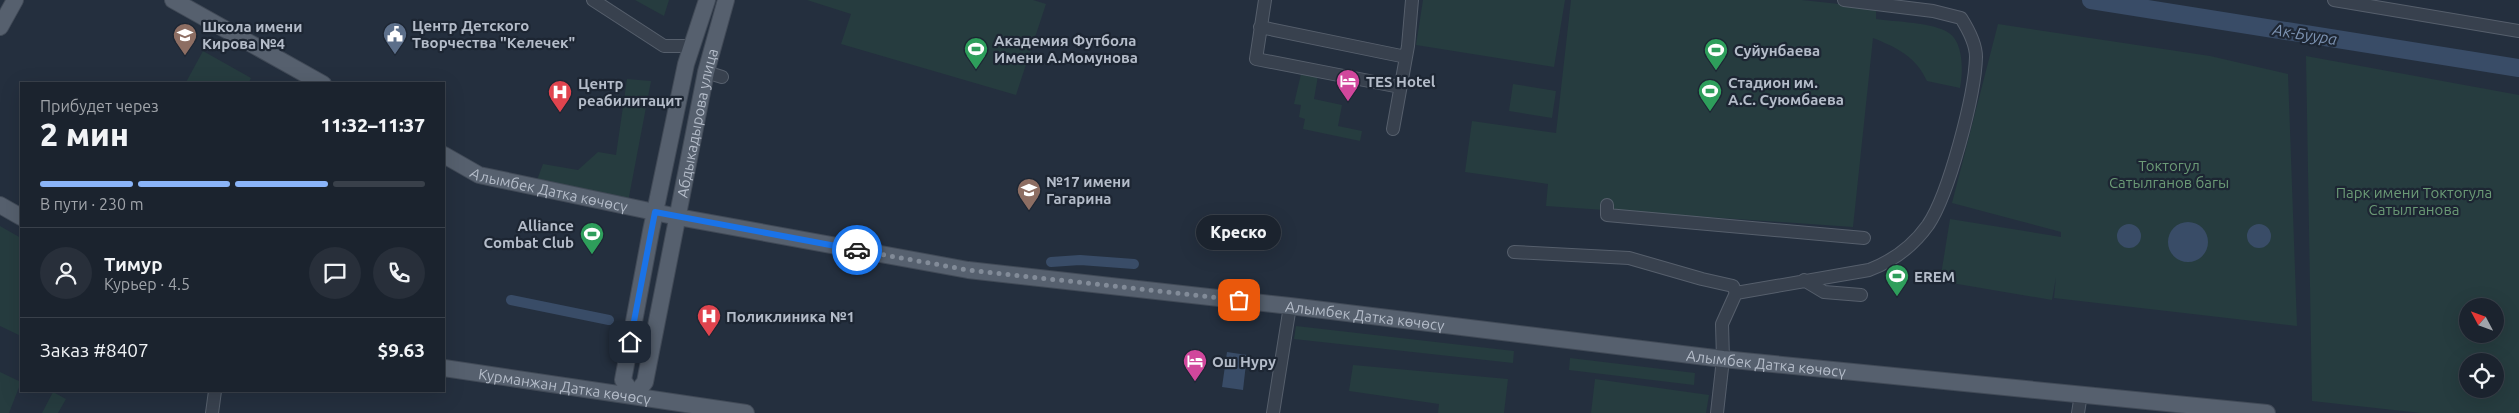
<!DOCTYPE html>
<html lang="ru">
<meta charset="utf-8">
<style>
:root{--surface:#1b232e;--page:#282f3a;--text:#f1f3f6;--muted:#a0a4aa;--line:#39404a;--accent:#8ab4f8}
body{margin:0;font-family:Ubuntu,sans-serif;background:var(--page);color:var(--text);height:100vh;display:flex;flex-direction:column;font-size:19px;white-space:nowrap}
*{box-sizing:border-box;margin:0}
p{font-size:16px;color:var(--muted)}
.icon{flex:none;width:28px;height:28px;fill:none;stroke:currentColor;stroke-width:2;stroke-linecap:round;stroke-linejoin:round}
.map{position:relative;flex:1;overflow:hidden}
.panel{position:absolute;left:20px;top:82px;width:425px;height:310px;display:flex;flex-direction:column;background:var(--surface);border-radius:0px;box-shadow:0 5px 20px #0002,0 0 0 1px var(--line)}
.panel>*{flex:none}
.needle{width:32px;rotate:311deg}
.tools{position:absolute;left:2459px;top:298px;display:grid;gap:10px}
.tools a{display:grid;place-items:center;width:45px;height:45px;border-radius:50%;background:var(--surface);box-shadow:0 5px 20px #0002,0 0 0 1px var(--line);font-size:25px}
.pin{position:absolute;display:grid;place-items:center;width:42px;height:42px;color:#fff;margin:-21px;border-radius:10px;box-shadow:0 2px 8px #0006}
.courier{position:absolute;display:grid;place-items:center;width:50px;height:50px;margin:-25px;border:4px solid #1a73e8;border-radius:50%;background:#fff;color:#222;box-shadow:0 1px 6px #0007}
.bubble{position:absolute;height:35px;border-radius:18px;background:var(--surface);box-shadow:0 5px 20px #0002,0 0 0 1px var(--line);font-size:16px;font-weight:800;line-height:35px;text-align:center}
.summary em{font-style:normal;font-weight:800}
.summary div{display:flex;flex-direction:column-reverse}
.summary{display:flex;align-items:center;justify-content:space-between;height:85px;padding:0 20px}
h1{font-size:32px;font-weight:800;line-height:38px}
.bar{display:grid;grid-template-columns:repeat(4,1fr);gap:8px 5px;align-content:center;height:60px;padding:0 20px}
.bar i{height:6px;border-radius:4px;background:var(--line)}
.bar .active{background:var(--accent)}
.bar p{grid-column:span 4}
.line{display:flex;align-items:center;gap:12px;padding:0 20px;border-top:1px solid var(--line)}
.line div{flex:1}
.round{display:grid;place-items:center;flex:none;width:52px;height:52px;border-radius:26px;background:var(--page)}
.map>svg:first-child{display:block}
.green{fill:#263c3f;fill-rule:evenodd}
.water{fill:#394c67}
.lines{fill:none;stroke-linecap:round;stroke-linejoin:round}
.canal{stroke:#394c67;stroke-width:10}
.river{stroke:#394c67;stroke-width:18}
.minor-casing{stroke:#565f6c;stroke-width:14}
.major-casing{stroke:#414a57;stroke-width:18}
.minor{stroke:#38414e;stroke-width:12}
.major{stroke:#56606e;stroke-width:16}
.done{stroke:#828b98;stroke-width:5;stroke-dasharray:0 9}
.route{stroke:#1a73e8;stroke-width:6}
.labels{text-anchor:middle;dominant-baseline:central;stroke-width:4.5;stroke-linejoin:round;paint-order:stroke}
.poi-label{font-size:15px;font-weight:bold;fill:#b4bcc9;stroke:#1d2633;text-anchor:start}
.street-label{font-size:15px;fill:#b4bcc9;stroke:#1d2633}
.park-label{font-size:15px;fill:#6b9a76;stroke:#1d2633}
.water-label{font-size:16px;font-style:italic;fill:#7c92b1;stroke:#1d2633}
</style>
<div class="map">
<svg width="2519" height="413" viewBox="0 0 2519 413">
<rect width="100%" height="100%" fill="#242f3e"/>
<path class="green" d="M635,0H669L664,16Z
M807,0H1033L1046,4L1016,95L841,44L851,14Z
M1423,0H1565L1554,67L1416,45Z
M1571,0H1802L1876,8V19C1895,22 1933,22 1949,33C1964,43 1963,73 1960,88L1927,81C1916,57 1898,48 1873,38L1853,227L1546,206L1548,184L1465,172L1472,121L1556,133Z
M1998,24L2210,56L2288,74L2297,326L2054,298L2056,277L2052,300L1940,281L1950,219L2061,237V232L1952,203Z
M203,51L251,78L248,84H185Z
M2306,56L2519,95V413H2421L2312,401ZM2468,306H2495V334H2468ZM2468,361H2495V389H2468Z
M1301,74L1318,76L1314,99L1342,105L1338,126L1362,131L1360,141L1303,129L1305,119L1299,117L1301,105L1294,104Z
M627,79L651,81L628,202L537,180L543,164L578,170L598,152L616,155Z
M1513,84L1556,91L1552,118L1509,111Z
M0,226L21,238V336L0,326Z
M1296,326L1514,351L1513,363L1294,339Z
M1570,358L1695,373L1694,385L1569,370Z
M1353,365L1508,379L1504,413H1438L1439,404L1349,391Z
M0,372L21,382L9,413H0Z
M1595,379L1709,395L1706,413H1591Z
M53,392L66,399L58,413H42Z"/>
<path class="water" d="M2168 242a20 20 0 1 1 40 0a20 20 0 1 1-40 0Z
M2117 236a12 12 0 1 1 24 0a12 12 0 1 1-24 0Z
M2247 236a12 12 0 1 1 24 0a12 12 0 1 1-24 0Z
M1227,352L1247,355L1243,390L1222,387Z"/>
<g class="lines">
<path class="canal" d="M1051,262L1080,260L1134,264
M511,300L609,320"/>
<path class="river" d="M2091,0L2519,68"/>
<g class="minor-casing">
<path id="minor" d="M593,0L664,46H692
M1265,0L1256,59L1400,87
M2334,0L2519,31
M1260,27L1406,57
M706,72L722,77
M1393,129L1408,46L1412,0
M1607,205V215L1864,238
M1514,252L1629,258L1702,279L1733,286L1736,293
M1804,280L1824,292L1861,295
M212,413L215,391
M1273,413L1290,306
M1717,413L1723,359L1722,324L1736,293L1869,270C1893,261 1913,246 1928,225C1949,194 1975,95 1976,57C1976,43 1968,29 1961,18L1933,11L1844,0
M2078,413L2081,394"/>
</g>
<g class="major-casing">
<g id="major">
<path d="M173,0L323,84"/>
<path d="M0,27L15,0"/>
<path id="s1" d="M444,155L479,175L678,217L968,270L1290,306L1723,359L2267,413"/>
<path d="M0,205L21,217"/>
<path id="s2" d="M444,368L746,413"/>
<path d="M634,396L623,380L651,231L686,64L707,0"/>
<path id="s3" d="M634,396L645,382L706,72L726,0"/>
</g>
</g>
<use href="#minor" class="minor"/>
<use href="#major" class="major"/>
</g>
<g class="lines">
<path class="done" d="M857,250L968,270L1239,300"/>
<path class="route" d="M630,342L655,212L857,250"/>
</g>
<defs>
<g id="civic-pin" transform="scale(1.25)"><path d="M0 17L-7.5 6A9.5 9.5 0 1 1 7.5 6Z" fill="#5c6f8a" stroke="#1d2633"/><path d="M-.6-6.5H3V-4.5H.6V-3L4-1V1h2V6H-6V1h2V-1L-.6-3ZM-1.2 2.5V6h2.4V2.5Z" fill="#fff"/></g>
<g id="school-pin" transform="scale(1.25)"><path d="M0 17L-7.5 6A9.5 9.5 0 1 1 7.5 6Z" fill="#8d6e63" stroke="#1d2633"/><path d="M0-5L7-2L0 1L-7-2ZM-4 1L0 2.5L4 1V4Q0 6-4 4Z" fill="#fff"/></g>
<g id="stadium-pin" transform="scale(1.25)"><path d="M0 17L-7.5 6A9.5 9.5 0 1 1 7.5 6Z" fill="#2e9e5b" stroke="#1d2633"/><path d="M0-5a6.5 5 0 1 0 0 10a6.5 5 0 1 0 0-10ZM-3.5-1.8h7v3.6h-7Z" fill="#fff"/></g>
<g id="hotel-pin" transform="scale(1.25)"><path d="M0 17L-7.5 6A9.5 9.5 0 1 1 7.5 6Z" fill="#d1479c" stroke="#1d2633"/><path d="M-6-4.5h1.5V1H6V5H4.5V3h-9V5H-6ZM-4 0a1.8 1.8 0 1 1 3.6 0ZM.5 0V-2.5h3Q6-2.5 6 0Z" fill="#fff"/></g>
<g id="hospital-pin" transform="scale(1.25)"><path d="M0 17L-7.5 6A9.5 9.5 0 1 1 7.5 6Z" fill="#e0444e" stroke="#1d2633"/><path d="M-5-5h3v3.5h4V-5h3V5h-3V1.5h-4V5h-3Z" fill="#fff"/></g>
</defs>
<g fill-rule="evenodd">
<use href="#civic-pin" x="395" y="34"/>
<use href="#school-pin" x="185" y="35"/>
<use href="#stadium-pin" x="976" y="49"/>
<use href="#stadium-pin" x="1716" y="50"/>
<use href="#hotel-pin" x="1348" y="81"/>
<use href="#stadium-pin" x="1710" y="91"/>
<use href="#hospital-pin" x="560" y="92"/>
<use href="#school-pin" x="1029" y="190"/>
<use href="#stadium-pin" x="592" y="234"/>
<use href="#stadium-pin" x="1897" y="276"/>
<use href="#hospital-pin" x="709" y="316"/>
<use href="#hotel-pin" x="1195" y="361"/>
</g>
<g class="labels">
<g class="poi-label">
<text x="412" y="25">Центр Детского<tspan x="412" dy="17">Творчества "Келечек"</tspan></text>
<text x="202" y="26">Школа имени<tspan x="202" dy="17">Кирова №4</tspan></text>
<text x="994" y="40">Академия Футбола<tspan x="994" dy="17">Имени А.Момунова</tspan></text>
<text x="1734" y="50">Суйунбаева</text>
<text x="1366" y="81">TES Hotel</text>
<text x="1728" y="82">Стадион им.<tspan x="1728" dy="17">А.С. Суюмбаева</tspan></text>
<text x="578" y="83">Центр<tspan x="578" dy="17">реабилитацит</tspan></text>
<text x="1046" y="181">№17 имени<tspan x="1046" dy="17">Гагарина</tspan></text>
<text x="574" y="225" text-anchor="end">Alliance<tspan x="574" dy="17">Combat Club</tspan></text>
<text x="1914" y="276">EREM</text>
<text x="726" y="316">Поликлиника №1</text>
<text x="1212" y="361">Ош Нуру</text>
</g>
<g class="street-label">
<text stroke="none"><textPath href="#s3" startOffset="282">Абдыкадырова улица</textPath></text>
<text stroke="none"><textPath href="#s1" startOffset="112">Алымбек Датка көчөсү</textPath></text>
<text stroke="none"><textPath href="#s1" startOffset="938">Алымбек Датка көчөсү</textPath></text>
<text stroke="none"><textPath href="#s1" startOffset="1342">Алымбек Датка көчөсү</textPath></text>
<text stroke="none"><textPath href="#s2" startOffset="122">Курманжан Датка көчөсү</textPath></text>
</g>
<g class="park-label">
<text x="2169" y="165">Токтогул<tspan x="2169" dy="17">Сатылганов багы</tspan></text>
<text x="2414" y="192">Парк имени Токтогула<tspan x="2414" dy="17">Сатылганова</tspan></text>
</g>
<g class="water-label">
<text transform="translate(2305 34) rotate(9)">Ак-Буура</text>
</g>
</g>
</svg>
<div class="tools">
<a><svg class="needle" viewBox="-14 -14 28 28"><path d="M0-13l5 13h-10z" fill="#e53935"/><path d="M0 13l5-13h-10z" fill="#a0a4aa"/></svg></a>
<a><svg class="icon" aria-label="locate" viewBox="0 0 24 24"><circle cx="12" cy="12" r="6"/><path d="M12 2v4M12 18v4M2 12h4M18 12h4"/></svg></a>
</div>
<div class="pin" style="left:1239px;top:300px;background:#ea580c"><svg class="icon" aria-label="bag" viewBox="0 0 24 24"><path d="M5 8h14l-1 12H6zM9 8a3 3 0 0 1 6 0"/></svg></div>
<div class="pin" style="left:630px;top:342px;background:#1f2937"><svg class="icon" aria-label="home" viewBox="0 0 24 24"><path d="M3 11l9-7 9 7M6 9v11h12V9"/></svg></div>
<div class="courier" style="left:857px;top:250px"><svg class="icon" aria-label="car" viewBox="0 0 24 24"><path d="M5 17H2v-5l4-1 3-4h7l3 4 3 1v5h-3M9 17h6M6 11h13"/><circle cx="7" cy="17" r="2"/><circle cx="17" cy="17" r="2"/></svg></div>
<div class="bubble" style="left:1196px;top:215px;width:85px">Креско</div>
<section class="panel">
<div class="summary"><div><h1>2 мин</h1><p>Прибудет через</p></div><em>11:32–11:37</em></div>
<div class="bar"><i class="active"></i><i class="active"></i><i class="active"></i><i></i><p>В пути · 230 m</p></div>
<div class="line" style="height:90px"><a class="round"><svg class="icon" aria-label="person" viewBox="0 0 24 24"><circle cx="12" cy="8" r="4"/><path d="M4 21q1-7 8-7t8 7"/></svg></a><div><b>Тимур</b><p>Курьер · 4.5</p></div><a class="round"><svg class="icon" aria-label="chat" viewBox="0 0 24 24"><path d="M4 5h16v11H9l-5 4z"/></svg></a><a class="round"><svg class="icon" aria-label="phone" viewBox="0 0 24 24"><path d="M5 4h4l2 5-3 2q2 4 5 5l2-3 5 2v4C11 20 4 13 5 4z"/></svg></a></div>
<div class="line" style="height:65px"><div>Заказ #8407</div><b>$9.63</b></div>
</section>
</div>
